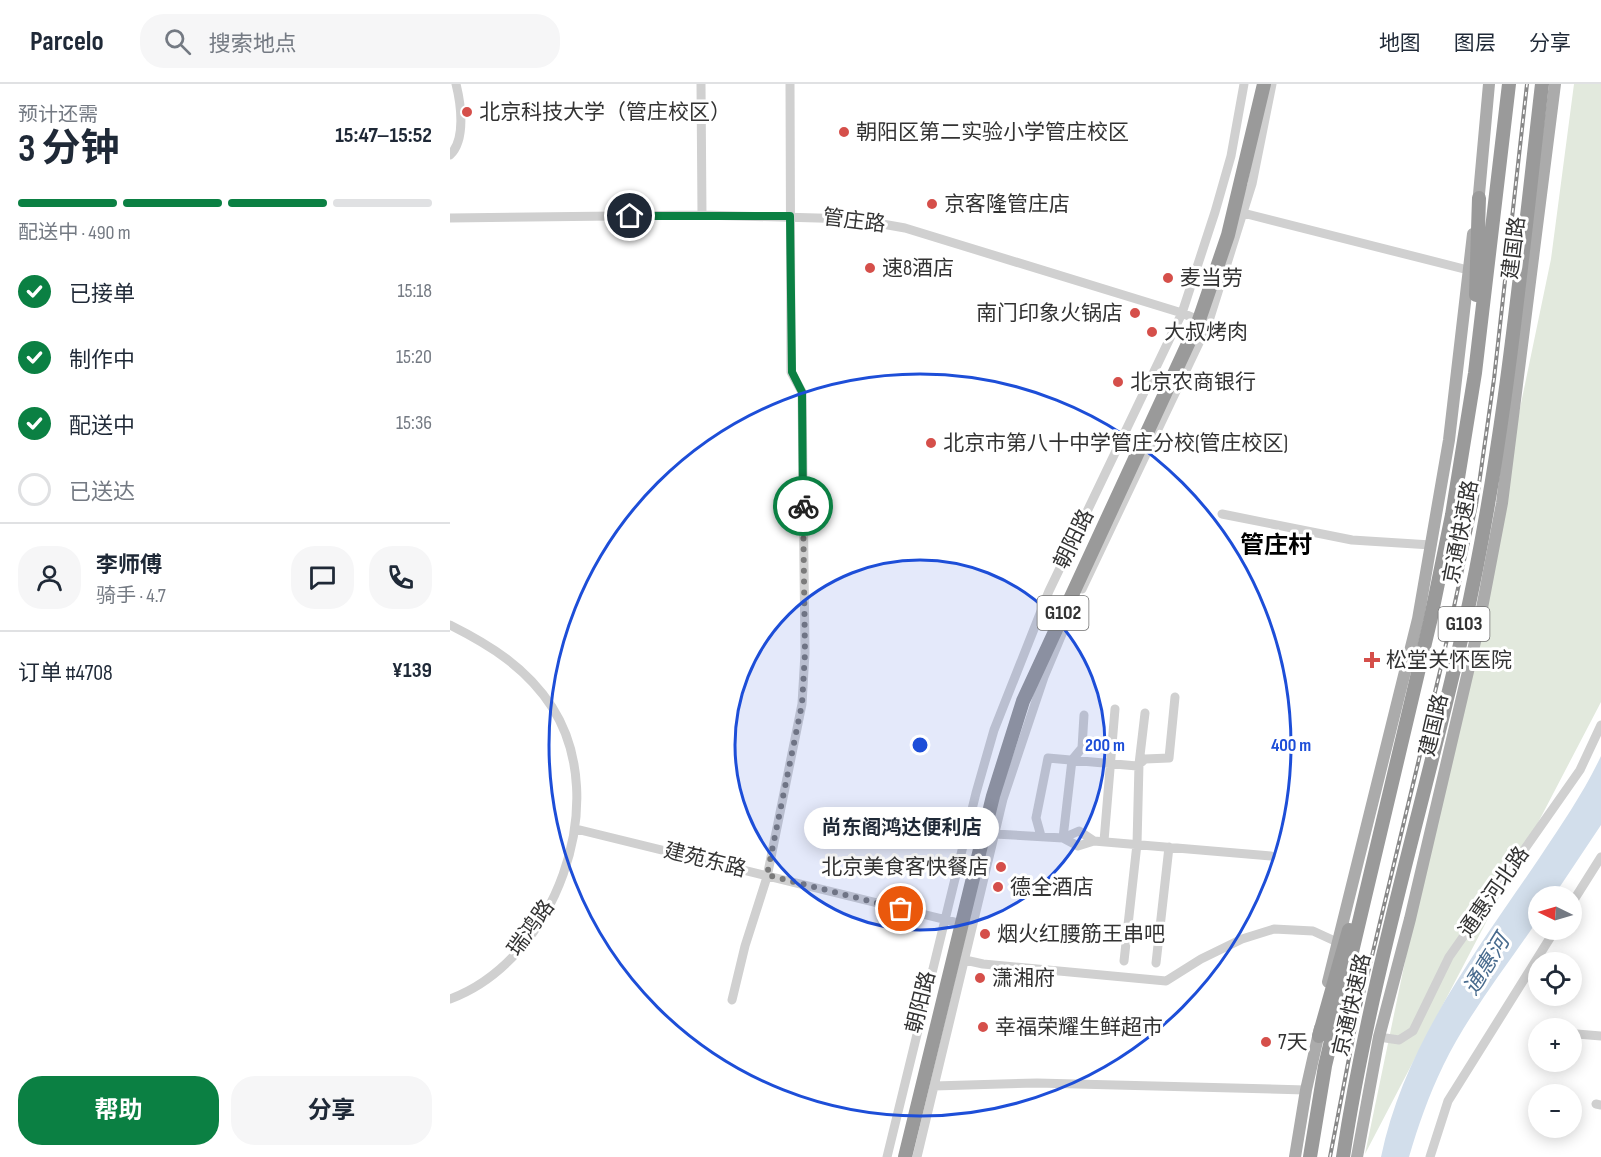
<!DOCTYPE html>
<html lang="zh">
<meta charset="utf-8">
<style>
:root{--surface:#fff;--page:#f6f6f7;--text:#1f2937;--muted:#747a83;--line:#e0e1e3;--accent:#0b8043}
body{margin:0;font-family:"Sofia Sans Condensed","Noto Sans SC",sans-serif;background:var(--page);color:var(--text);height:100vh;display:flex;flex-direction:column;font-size:22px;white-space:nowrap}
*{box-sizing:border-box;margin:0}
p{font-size:20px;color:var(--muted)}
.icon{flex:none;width:33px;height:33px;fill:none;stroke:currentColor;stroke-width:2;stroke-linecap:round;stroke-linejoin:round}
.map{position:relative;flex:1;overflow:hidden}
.panel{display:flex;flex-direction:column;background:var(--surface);width:450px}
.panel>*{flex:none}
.needle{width:39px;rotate:275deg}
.buttons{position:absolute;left:1078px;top:802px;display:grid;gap:12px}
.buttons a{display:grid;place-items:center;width:54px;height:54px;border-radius:50%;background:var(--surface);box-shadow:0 3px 15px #0003;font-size:30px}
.pin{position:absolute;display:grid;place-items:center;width:51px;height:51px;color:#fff;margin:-26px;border:3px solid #fff;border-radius:50%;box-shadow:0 2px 6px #0007}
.courier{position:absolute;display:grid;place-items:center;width:60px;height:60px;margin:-30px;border:4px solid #0b8043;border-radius:50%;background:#fff;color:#222;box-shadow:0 2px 8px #0007}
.bubble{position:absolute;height:42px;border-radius:21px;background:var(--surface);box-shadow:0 3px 15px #0003;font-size:20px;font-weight:700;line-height:42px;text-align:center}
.overview em{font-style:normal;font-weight:700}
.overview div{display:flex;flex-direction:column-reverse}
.overview{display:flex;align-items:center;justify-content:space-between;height:102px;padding:0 18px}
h1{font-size:39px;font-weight:700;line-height:45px}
.bar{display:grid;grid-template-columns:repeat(4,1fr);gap:9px 6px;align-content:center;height:72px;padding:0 18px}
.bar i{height:8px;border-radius:4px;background:var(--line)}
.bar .active{background:var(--accent)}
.bar p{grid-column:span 4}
.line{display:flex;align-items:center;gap:15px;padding:0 18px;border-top:2px solid var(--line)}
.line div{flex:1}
.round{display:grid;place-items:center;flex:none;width:63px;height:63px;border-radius:24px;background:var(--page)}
ol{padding:0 18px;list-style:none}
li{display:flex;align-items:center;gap:18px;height:66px}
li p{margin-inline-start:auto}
li .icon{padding:6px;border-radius:50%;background:var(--accent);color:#fff;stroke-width:4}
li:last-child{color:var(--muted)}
li i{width:33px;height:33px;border:3px solid var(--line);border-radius:50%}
.button{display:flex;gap:12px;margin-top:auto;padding:12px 18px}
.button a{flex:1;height:69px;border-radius:24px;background:var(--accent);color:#fff;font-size:24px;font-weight:700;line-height:69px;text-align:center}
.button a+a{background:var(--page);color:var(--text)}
header{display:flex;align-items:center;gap:36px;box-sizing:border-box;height:84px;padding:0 30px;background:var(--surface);border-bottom:2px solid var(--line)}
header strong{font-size:28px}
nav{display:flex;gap:33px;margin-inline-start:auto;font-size:21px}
.search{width:420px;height:54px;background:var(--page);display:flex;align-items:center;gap:15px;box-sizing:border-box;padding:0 21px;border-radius:24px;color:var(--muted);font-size:22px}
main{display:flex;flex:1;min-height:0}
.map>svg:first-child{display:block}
.green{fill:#e2e9dd}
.water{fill:#d2deeb}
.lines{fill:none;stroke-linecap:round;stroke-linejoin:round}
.minor{stroke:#d0d0d0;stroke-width:9}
.major{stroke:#ababab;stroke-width:12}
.highway{stroke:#9a9a9a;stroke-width:14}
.rail-casing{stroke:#888;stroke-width:4}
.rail{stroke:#fff;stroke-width:1.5;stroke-dasharray:4.5;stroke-linecap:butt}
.done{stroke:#7a7a7a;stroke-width:6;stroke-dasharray:0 10.8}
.route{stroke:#0b8043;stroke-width:8}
.ring{fill:none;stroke:#1d4ed8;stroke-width:3}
.poi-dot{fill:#d54f4a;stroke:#fff;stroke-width:2}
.labels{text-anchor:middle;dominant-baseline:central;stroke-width:6;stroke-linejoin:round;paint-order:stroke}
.shield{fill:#fff;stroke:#707070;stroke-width:1.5}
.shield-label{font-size:20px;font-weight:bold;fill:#333}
.poi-label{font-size:21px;fill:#333;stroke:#fff;text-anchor:start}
.street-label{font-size:21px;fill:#333;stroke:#fff}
.water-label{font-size:22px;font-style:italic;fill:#486b8e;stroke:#fff}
.quarter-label{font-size:24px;font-weight:bold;fill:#000;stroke:#fff}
.centre{fill:#1d4ed8;stroke:#fff;stroke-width:3}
.ring-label{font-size:18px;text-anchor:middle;font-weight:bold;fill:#1d4ed8;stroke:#fff;stroke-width:6;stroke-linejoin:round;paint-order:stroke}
</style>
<header>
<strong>Parcelo</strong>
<div class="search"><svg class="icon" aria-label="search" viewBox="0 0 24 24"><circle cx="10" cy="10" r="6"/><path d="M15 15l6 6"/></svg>搜索地点</div>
<nav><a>地图</a><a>图层</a><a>分享</a></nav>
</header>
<main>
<section class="panel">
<div class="overview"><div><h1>3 分钟</h1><p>预计还需</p></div><em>15:47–15:52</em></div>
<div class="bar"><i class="active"></i><i class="active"></i><i class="active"></i><i></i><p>配送中 · 490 m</p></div>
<ol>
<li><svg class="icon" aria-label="check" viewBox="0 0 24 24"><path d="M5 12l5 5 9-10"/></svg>已接单<p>15:18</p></li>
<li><svg class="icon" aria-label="check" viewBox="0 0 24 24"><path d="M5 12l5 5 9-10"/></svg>制作中<p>15:20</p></li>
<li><svg class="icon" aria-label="check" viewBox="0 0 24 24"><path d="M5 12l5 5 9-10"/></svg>配送中<p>15:36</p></li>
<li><i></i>已送达</li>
</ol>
<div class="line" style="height:108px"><a class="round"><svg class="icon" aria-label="person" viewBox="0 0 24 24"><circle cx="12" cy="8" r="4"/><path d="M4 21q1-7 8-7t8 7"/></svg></a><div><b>李师傅</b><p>骑手 · 4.7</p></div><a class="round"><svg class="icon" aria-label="chat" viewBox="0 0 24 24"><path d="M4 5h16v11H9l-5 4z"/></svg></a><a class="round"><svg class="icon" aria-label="phone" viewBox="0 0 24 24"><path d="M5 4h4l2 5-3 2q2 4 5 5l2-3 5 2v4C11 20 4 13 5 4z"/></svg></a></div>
<div class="line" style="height:78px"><div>订单 #4708</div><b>¥139</b></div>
<div class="button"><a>帮助</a><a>分享</a></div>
</section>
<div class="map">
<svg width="1151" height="1073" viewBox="0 0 1151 1073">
<rect width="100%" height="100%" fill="#fff"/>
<path class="green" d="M1124,0H1151V618L915,1070L1101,175Z"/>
<path class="water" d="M1151,672V741L1103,813H1089V834C1057,882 1018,930 993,982C979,1011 968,1042 959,1073H931C954,961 1027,866 1090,773C1112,740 1134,708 1151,672Z"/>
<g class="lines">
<path class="minor" d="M251,0L252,131
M0,71C16,56 11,20 6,0
M793,129L1018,186
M0,134L252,131L404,135L455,144L732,229L753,238
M772,430L902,456L981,461
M632,505L758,240L802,100L822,0
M0,541C40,561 77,584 102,623C163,718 105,876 0,915
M126,745L517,841
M545,750L613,754L628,762L644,757L629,747L613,754
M591,752L586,734L598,674L687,682L695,675L719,674L725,613
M613,754L622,676L632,664L634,631
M644,757L821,772
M654,757L665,625
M1122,819L1151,773
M515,876L533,880L716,897L751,875L792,855L824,845L863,847L887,858
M674,877L687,760L689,680L695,629
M706,879L719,763
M282,916L295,862L317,793L352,620L355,569L352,308L341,288L340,0
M1127,950L1151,952
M929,953L949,956L963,947L999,873L1130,686L1151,641
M484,1002L587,999L856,1006
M1146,1020L1151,1021
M437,1073L526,709L544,646L599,507L732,229L765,128L781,72L794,0
M467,1073L553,715L594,593L620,531
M980,1073L998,1017L1105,846"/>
<path class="major" d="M1028,121L1039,0
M878,898L968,535L999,356L1023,150
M845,1073L856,1006L870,944
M907,1073L929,953L960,835L1028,545L1052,419L1105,0"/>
<path class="highway" d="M1026,211L1029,114
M869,952L899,846
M455,1073L543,712L573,617L749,236L778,151L814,0
M860,1073L875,982L980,538L1002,431L1025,289L1059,0
M893,1073C920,894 974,720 1014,543C1054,365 1071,181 1092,0"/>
<g class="rail-casing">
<path id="rail" d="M880,1073L905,943L991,583L1026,421L1044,295L1077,0"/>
</g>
<use href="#rail" class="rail"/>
</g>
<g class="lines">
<path class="done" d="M353,422L355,569L352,620L317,791L451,825"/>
<path class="route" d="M180,132H340L342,288L352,308L353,422"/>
</g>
<circle cx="470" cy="661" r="185" fill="#1d4ed8" fill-opacity=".12"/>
<g class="ring">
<circle cx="470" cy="661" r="185"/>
<circle cx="470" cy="661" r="371"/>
</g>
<g class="poi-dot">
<circle cx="17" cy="28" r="6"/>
<circle cx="394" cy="48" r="6"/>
<circle cx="482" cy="120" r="6"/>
<circle cx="420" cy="184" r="6"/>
<circle cx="718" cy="194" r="6"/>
<circle cx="685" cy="229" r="6"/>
<circle cx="702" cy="248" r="6"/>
<circle cx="668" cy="298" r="6"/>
<circle cx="481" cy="359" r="6"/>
<path d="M919 567h6v6h6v6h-6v6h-6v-6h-6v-6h6z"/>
<circle cx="551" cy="783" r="6"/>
<circle cx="548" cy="803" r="6"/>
<circle cx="535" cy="850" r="6"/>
<circle cx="530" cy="894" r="6"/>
<circle cx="533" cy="943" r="6"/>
<circle cx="816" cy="958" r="6"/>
</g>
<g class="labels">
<g class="shield">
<rect x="587.5" y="512" width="51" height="34" rx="4.5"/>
<rect x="988.5" y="523" width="51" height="34" rx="4.5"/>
</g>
<g class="shield-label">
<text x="613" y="529">G102</text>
<text x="1014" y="540">G103</text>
</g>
<g class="poi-label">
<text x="29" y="28">北京科技大学（管庄校区）</text>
<text x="406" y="48">朝阳区第二实验小学管庄校区</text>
<text x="494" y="120">京客隆管庄店</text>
<text x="432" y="184">速8酒店</text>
<text x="730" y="194">麦当劳</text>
<text x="673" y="229" text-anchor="end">南门印象火锅店</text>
<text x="714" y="248">大叔烤肉</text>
<text x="680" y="298">北京农商银行</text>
<text x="493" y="359">北京市第八十中学管庄分校(管庄校区)</text>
<text x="936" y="576">松堂关怀医院</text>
<text x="539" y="783" text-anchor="end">北京美食客快餐店</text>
<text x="560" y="803">德全酒店</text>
<text x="547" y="850">烟火红腰筋王串吧</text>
<text x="542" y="894">潇湘府</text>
<text x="545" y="943">幸福荣耀生鲜超市</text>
<text x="828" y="958">7天</text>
</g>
<g class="street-label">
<text transform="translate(404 137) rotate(7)">管庄路</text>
<text transform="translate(1064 164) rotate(-83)">建国路</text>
<text transform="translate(1011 448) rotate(-79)">京通快速路</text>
<text transform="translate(624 455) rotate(-64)">朝阳路</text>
<text transform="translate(984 641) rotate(-77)">建国路</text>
<text transform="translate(255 776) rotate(14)">建苑东路</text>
<text transform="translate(1044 808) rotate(-55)">通惠河北路</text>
<text transform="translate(81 844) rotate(-54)">瑞鸿路</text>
<text transform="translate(471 918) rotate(-76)">朝阳路</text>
<text transform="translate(902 921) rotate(-77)">京通快速路</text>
</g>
<g class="water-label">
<text transform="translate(1037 881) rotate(-58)">通惠河</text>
</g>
<g class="quarter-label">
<text x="826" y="461">管庄村</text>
</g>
</g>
<circle cx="470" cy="661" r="9" class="centre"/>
<g class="ring-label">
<text x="655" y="667">200 m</text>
<text x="841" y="667">400 m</text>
</g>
</svg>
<div class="buttons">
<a><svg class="needle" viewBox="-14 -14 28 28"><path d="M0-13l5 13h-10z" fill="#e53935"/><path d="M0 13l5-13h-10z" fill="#747a83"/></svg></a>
<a><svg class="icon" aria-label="locate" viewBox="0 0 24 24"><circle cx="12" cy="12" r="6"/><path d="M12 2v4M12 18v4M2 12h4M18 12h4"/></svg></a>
<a>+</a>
<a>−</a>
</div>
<div class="pin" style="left:451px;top:825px;background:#ea580c"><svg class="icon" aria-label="bag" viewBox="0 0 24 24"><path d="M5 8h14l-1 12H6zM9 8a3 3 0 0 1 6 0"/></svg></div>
<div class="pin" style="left:180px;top:132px;background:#1f2937"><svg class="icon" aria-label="home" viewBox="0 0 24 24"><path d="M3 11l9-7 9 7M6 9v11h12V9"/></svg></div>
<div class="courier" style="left:353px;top:422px"><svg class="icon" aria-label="bike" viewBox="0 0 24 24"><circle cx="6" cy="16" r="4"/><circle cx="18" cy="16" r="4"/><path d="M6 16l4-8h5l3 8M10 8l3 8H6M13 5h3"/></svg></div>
<div class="bubble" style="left:354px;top:723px;width:195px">尚东阁鸿达便利店</div>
</div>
</main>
